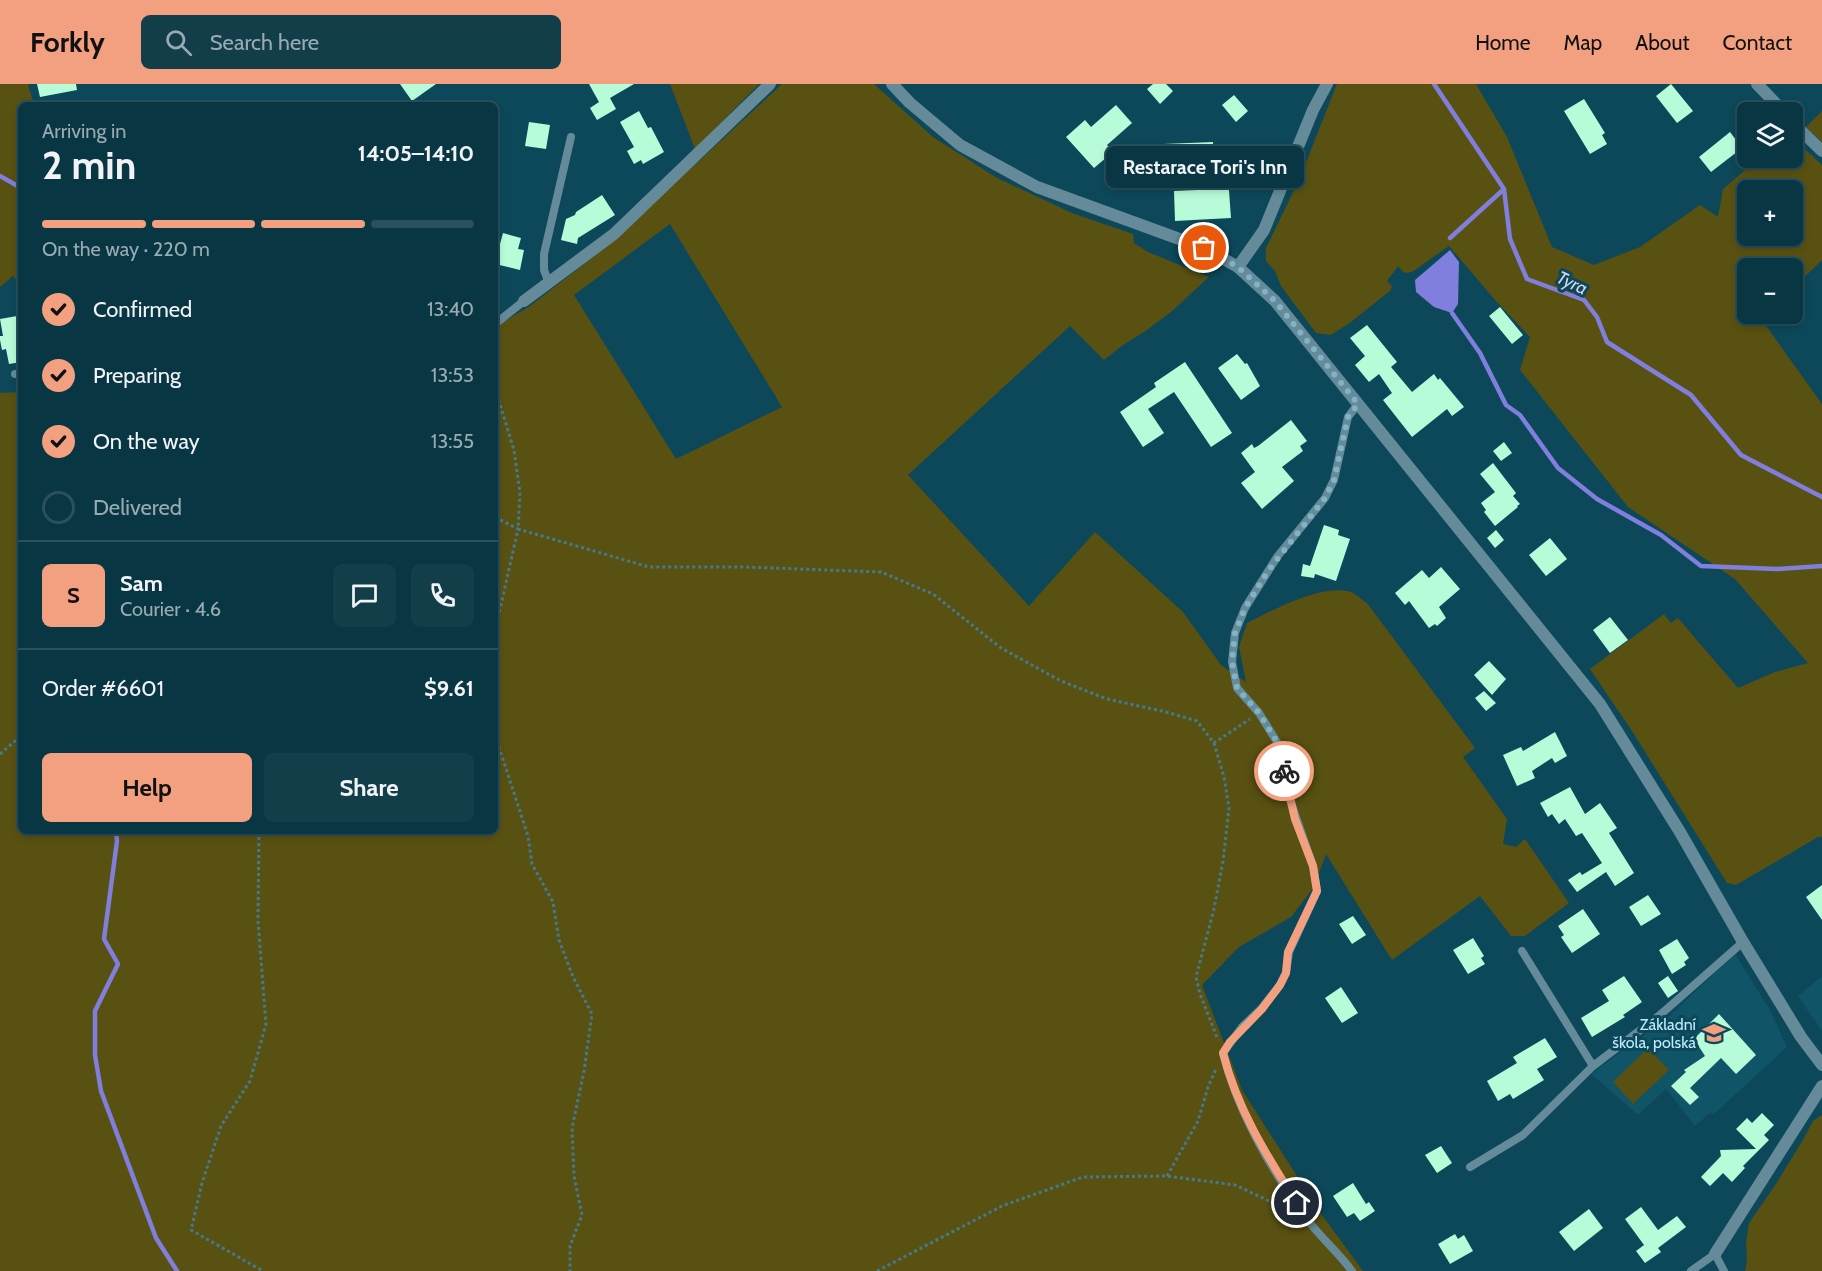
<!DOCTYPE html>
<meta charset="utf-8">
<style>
:root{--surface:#093643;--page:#123e4a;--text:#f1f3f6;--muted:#99abb2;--line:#29505c;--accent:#f2a080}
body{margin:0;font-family:Cabin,sans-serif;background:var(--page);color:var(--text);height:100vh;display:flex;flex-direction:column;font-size:22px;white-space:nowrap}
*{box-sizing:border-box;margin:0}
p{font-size:20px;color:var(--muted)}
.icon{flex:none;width:33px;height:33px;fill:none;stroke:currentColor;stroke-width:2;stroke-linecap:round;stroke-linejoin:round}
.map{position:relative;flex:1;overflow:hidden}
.sheet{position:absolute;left:18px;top:18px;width:480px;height:732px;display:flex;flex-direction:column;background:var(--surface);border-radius:9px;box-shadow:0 3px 9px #0003,0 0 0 2px var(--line)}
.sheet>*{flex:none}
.buttons{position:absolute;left:1737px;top:18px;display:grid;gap:12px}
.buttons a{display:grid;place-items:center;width:66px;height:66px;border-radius:9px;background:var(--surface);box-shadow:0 3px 9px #0003,0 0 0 2px var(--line);font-size:30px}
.pin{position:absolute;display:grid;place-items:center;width:51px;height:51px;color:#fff;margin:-26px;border:3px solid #fff;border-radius:50%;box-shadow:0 2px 6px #0007}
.courier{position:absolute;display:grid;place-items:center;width:60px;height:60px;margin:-30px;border:4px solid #f2a080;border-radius:50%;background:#fff;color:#222;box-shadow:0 2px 8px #0007}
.bubble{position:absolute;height:42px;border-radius:9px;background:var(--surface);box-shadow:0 3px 9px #0003,0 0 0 2px var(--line);font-size:20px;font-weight:800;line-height:42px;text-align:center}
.overview em{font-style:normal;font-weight:800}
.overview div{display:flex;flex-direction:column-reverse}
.overview{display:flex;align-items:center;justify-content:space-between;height:102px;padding:0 24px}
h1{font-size:39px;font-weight:800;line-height:45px}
.bar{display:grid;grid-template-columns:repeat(4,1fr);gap:9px 6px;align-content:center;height:72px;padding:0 24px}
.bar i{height:8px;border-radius:4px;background:var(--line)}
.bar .current{background:var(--accent)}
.bar p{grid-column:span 4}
.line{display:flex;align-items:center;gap:15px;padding:0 24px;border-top:2px solid var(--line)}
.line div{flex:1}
.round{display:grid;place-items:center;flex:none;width:63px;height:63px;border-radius:9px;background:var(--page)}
ol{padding:0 24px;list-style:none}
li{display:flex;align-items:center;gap:18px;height:66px}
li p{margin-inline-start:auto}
li .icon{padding:6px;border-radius:50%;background:var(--accent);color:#111;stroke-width:4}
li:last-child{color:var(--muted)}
li i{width:33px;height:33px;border:3px solid var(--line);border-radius:50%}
.action{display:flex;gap:12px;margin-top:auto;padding:12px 24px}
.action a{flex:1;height:69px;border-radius:9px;background:var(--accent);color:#111;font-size:24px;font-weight:800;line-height:69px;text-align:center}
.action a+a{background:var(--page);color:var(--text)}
header{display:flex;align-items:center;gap:36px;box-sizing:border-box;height:84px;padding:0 30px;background:var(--accent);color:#111}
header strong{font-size:28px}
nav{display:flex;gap:33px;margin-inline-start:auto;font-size:21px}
.search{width:420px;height:54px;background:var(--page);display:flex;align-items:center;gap:15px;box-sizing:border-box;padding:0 21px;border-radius:9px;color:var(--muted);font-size:22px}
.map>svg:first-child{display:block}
.built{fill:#0f5467}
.green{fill:#595112;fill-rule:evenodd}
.water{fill:#807fdd}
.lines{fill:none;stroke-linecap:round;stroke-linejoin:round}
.stream{stroke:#807fdd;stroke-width:4.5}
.building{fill:#b7fbd9}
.path{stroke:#437b8c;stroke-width:3;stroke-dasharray:3 3;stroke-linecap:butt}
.service{stroke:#658b9a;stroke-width:8}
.minor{stroke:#658b9a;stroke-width:12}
.tertiary{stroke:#658b9a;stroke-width:12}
.done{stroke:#80b3c4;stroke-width:6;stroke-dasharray:0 10.8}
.route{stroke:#f2a080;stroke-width:8}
.labels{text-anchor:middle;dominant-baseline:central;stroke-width:6;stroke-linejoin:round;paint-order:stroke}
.poi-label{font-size:16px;fill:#beedfe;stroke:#0c4859;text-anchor:end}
.water-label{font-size:18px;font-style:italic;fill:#d4d6ef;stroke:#0c4859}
</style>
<header>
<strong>Forkly</strong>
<div class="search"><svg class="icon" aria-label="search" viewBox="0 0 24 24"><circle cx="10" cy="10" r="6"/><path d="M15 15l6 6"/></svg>Search here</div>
<nav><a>Home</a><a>Map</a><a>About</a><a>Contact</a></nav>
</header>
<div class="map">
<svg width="1822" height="1187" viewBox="0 0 1822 1187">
<rect width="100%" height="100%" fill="#0c4859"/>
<path class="built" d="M1735,870L1770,926L1787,963L1713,1031L1711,1028L1695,1042L1666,1005L1638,1031L1591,990L1667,934Z
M1822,892V947L1798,912Z"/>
<path class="green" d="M0,0H28L34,21H21V202L13,192L0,203Z
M670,0H759L695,65Z
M782,0H874L933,53L997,94L1072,129L1133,150L1134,159L1148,168L1209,193L1171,228L1144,248L1123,261L1104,276L1070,242L908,391L1029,522L1095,448L1183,528L1221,581L1246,598L1239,563L1247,539C1273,526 1322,499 1351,508C1356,510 1362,516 1367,519L1475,664L1463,673L1507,735L1503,760L1516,763L1525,755L1569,819L1525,852H1511L1480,812L1392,876L1326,770L1314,803L1291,833L1239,863L1202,901L1242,1006L1322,1131L1363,1187H0V309L21,308V747H495V243L530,222L605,164ZM670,140L782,323L676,375L574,211Z
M1337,0H1476L1507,53L1552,163L1594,181L1640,163L1700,121L1718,133L1723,105L1757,76L1761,74H1792L1793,54L1822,81V176L1793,204L1792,184H1748V230H1766L1764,239L1822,320V753H1818L1736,801L1727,799L1632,647L1590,585L1664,530L1671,539L1678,534L1738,604L1775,588L1808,579L1735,495L1628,423L1520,286L1530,253L1496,217L1449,162L1412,188L1404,189L1398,182L1387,197L1392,202L1391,206L1351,238L1331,251L1316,249L1281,202L1275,187L1266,177V164L1299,96ZM1748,106H1792V152H1748Z
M1822,27V58L1806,43Z
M1648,964L1669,986L1633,1020L1613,998Z
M1822,1031V1187H1745L1747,1177L1746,1158L1749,1139L1776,1100L1804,1054L1813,1037Z"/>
<path class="water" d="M1450,166L1459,178L1458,220L1452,229L1434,223L1416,208L1415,196Z"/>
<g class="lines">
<path class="stream" d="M1434,0L1504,105L1510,155L1527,195L1584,216L1597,233L1607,258L1691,311L1741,371L1822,413
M0,92L21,104
M1450,154L1504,105
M1452,229L1480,269L1506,321L1520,331L1558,384L1597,415L1661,451L1701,482L1777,485L1822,482
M116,747L117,757L104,855L118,880L95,927V971L101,1007L156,1154L177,1187"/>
</g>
<path class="building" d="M37,0H76L77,6L40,13Z
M400,0H436L412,17Z
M589,0H634L610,14L616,25L597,36L590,24L599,18Z
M1153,0H1166L1173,7L1160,20L1147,5Z
M1671,0L1693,27L1677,39L1656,12Z
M1234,11L1248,27L1236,38L1222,21Z
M1584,15L1605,49L1602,51L1607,60L1590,70L1564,27Z
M1116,21L1132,39L1107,61L1113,68L1094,84L1066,53L1085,36L1091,43Z
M639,27L648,44L651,43L664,68L643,80L641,76L634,80L627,67L634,63L620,38Z
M529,38L550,41L546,65L525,62Z
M1730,48L1742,64L1711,88L1699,73Z
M1213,58L1214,93H1228L1231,134L1175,137L1174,107L1197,106L1196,78L1164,80L1163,60Z
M602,111L615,131L578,154L577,160L561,156L566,135L575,131L576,128Z
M503,149L521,154L518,165L524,166L520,186L495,180V159L500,160Z
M1500,223L1523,251L1512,260L1489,232Z
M17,232L21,250V278L9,280L6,265L2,266L0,256V252H3L0,235Z
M1367,241L1397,278L1391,283L1412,308L1434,290L1438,296L1440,294L1464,323L1452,332L1447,325L1412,353L1383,316L1392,309L1379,290L1369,298L1355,281L1365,272L1350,254Z
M1237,270L1245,280L1247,279L1260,302L1241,316L1218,284Z
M1185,278L1232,349L1211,363L1174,308L1148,325L1164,349L1143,363L1120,328L1156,303L1154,299Z
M1291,336L1307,357L1300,362L1303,367L1282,383L1294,397L1262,425L1241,399L1255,388L1241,369L1252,360L1254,364L1258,362Z
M1504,358L1512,369L1501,377L1493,367Z
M1493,379L1516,409L1513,412L1520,420L1517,422L1518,423L1495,442L1484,428L1486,426L1481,419L1495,408L1480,390Z
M1324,441L1339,446L1338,451L1350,455L1336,497L1315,490L1314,494L1301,492L1303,480L1310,482Z
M1496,446L1504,456L1495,464L1487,454Z
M1550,454L1567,475L1546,492L1529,471Z
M1441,483L1460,505L1439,523L1446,534L1437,542L1435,540L1429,544L1409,517L1405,521L1395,509L1422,486L1429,494Z
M1610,533L1628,556L1610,569L1593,546Z
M1489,577L1506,595L1492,611L1474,591Z
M1484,607L1496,619L1486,627L1475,614Z
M1555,648L1567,672L1555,679L1552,674L1532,687L1535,694L1517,702L1503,671L1521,663L1523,667Z
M1570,703L1585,730L1600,719L1617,744L1609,749L1634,789L1615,802L1606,788L1577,808L1568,796L1580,788L1582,791L1602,779L1582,749L1576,752L1565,735L1559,740L1552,730L1548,733L1540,719Z
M1822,801V836L1806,813Z
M1648,811L1661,830L1641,842L1629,823Z
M1583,825L1600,850L1572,869L1561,853L1564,851L1558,842Z
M1353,832L1366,851L1352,860L1339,840Z
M1473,854L1484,872L1481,874L1485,880L1468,890L1453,866Z
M1677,855L1689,874L1684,878L1686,881L1672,890L1659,866Z
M1624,892L1642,918L1623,931L1625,933L1592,953L1581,934L1609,917L1602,906Z
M1668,892L1678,907L1668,914L1658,899Z
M1341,903L1358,929L1342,939L1325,914Z
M1719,930L1756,971L1736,990L1721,974L1690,1004L1699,1013L1690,1021L1671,1002L1686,988L1684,986L1705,972L1694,955Z
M1545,954L1557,973L1537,985L1544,996L1513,1015L1510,1010L1498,1017L1487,997L1517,979L1513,973Z
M1762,1029L1774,1041L1764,1051L1769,1056L1743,1082L1745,1084L1732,1098L1723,1089L1710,1102L1701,1093L1721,1072L1720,1066L1756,1065L1736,1045L1747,1034L1752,1039Z
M1441,1062L1452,1079L1437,1089L1425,1071Z
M1353,1099L1366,1120L1369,1118L1375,1127L1360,1137L1354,1129L1347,1133L1333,1112Z
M1641,1123L1658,1146L1677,1132L1686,1143L1658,1164L1661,1168L1645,1179L1636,1167L1644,1161L1625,1135Z
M1589,1125L1603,1144L1574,1167L1559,1148Z
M1455,1150L1458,1155L1464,1151L1473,1167L1450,1180L1438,1160Z"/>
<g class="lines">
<path class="path" d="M495,304L514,366L520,409L518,445L649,483H745L881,488L933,510L1001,564L1061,597L1107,615L1166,628L1197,637L1214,659L1250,635
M495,433L518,445L495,548
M495,651L528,752L532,780L553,818L559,856L573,893L592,930L584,987L572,1044L574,1092L582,1131L570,1162V1187
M1214,659L1224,693L1229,724L1223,777L1214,825L1196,893L1200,910L1218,956
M0,670L21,652
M259,747L258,837L266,940L250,997L221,1042L202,1099L191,1146L263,1187
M1167,1092L1198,1037L1208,1003L1216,985
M877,1187L1002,1122L1083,1093L1167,1092L1235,1101L1284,1124"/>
<path class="service" d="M549,199L544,186V170L571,53
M495,240L524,217
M15,290H21
M1522,867L1593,982
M1470,1083L1523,1051L1593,982L1660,931L1743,858
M1352,1187C1338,1168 1320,1153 1306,1134C1270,1084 1238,1029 1223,969L1242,943L1261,925L1280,901L1286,889L1289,868L1317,807L1313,782L1290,716L1277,658L1259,629L1237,604L1232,578L1235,549L1245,524L1277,473L1325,414L1334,396L1348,333L1358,320
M1691,1187L1715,1170L1724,1187"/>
<path class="minor" d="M1757,0L1784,28
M1792,38L1822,67
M1238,183L1264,146L1313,26L1327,0
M524,217L614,150L770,0
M1715,1170L1822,1002"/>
<path class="tertiary" d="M892,0L910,19L960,61L1037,103L1204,164L1238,183L1275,217L1600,620L1680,748L1743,858L1801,953L1822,981"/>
</g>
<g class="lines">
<path class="done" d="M1204,164L1238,183L1275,217L1358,320L1348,333L1334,396L1325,414L1268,487L1245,524L1235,549L1232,578L1237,604L1259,629L1277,658L1284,687"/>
<path class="route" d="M1284,687L1295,735L1313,782L1317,807L1288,868L1286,889L1280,901L1262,925L1230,958L1223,969C1237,1024 1266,1071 1297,1119"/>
</g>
<defs>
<g id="school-bare" transform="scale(1.8)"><path d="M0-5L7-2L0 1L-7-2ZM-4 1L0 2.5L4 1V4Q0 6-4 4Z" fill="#f2a080" stroke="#0c4859" stroke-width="2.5" paint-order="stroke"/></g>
</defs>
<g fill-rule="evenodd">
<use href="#school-bare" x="1714" y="949"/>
</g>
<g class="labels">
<g class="poi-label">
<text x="1696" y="940">Základní<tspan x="1696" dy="18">škola, polská</tspan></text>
</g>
<g class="water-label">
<text transform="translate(1572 199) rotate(25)">Tyra</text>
</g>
</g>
</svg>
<div class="buttons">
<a><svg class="icon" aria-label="layers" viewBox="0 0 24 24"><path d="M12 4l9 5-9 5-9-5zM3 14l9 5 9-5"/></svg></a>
<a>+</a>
<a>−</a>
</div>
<div class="pin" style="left:1204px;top:164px;background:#ea580c"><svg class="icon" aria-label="bag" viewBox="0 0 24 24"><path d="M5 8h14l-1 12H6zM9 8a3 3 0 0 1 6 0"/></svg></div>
<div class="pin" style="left:1297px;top:1119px;background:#1f2937"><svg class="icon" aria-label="home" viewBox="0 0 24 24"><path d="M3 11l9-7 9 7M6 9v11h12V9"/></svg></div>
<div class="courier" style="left:1284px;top:687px"><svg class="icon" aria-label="bike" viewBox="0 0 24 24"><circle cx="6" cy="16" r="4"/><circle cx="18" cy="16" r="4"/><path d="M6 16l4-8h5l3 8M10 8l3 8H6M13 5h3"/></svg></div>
<div class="bubble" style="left:1106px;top:62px;width:198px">Restarace Tori's Inn</div>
<section class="sheet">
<div class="overview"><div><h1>2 min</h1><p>Arriving in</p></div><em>14:05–14:10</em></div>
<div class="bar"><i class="current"></i><i class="current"></i><i class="current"></i><i></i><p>On the way · 220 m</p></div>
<ol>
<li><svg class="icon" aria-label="check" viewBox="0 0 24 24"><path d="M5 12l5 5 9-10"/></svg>Confirmed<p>13:40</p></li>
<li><svg class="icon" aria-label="check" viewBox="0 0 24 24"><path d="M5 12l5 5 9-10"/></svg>Preparing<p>13:53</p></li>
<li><svg class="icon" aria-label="check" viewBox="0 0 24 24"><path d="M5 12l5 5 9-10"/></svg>On the way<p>13:55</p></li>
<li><i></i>Delivered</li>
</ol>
<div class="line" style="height:108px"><b class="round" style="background:var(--accent);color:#111">S</b><div><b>Sam</b><p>Courier · 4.6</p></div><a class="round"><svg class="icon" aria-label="chat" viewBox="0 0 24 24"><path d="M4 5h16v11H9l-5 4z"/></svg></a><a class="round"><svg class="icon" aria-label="phone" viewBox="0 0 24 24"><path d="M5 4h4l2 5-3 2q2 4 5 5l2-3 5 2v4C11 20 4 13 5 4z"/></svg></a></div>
<div class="line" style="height:78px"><div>Order #6601</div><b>$9.61</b></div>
<div class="action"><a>Help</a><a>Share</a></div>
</section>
</div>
